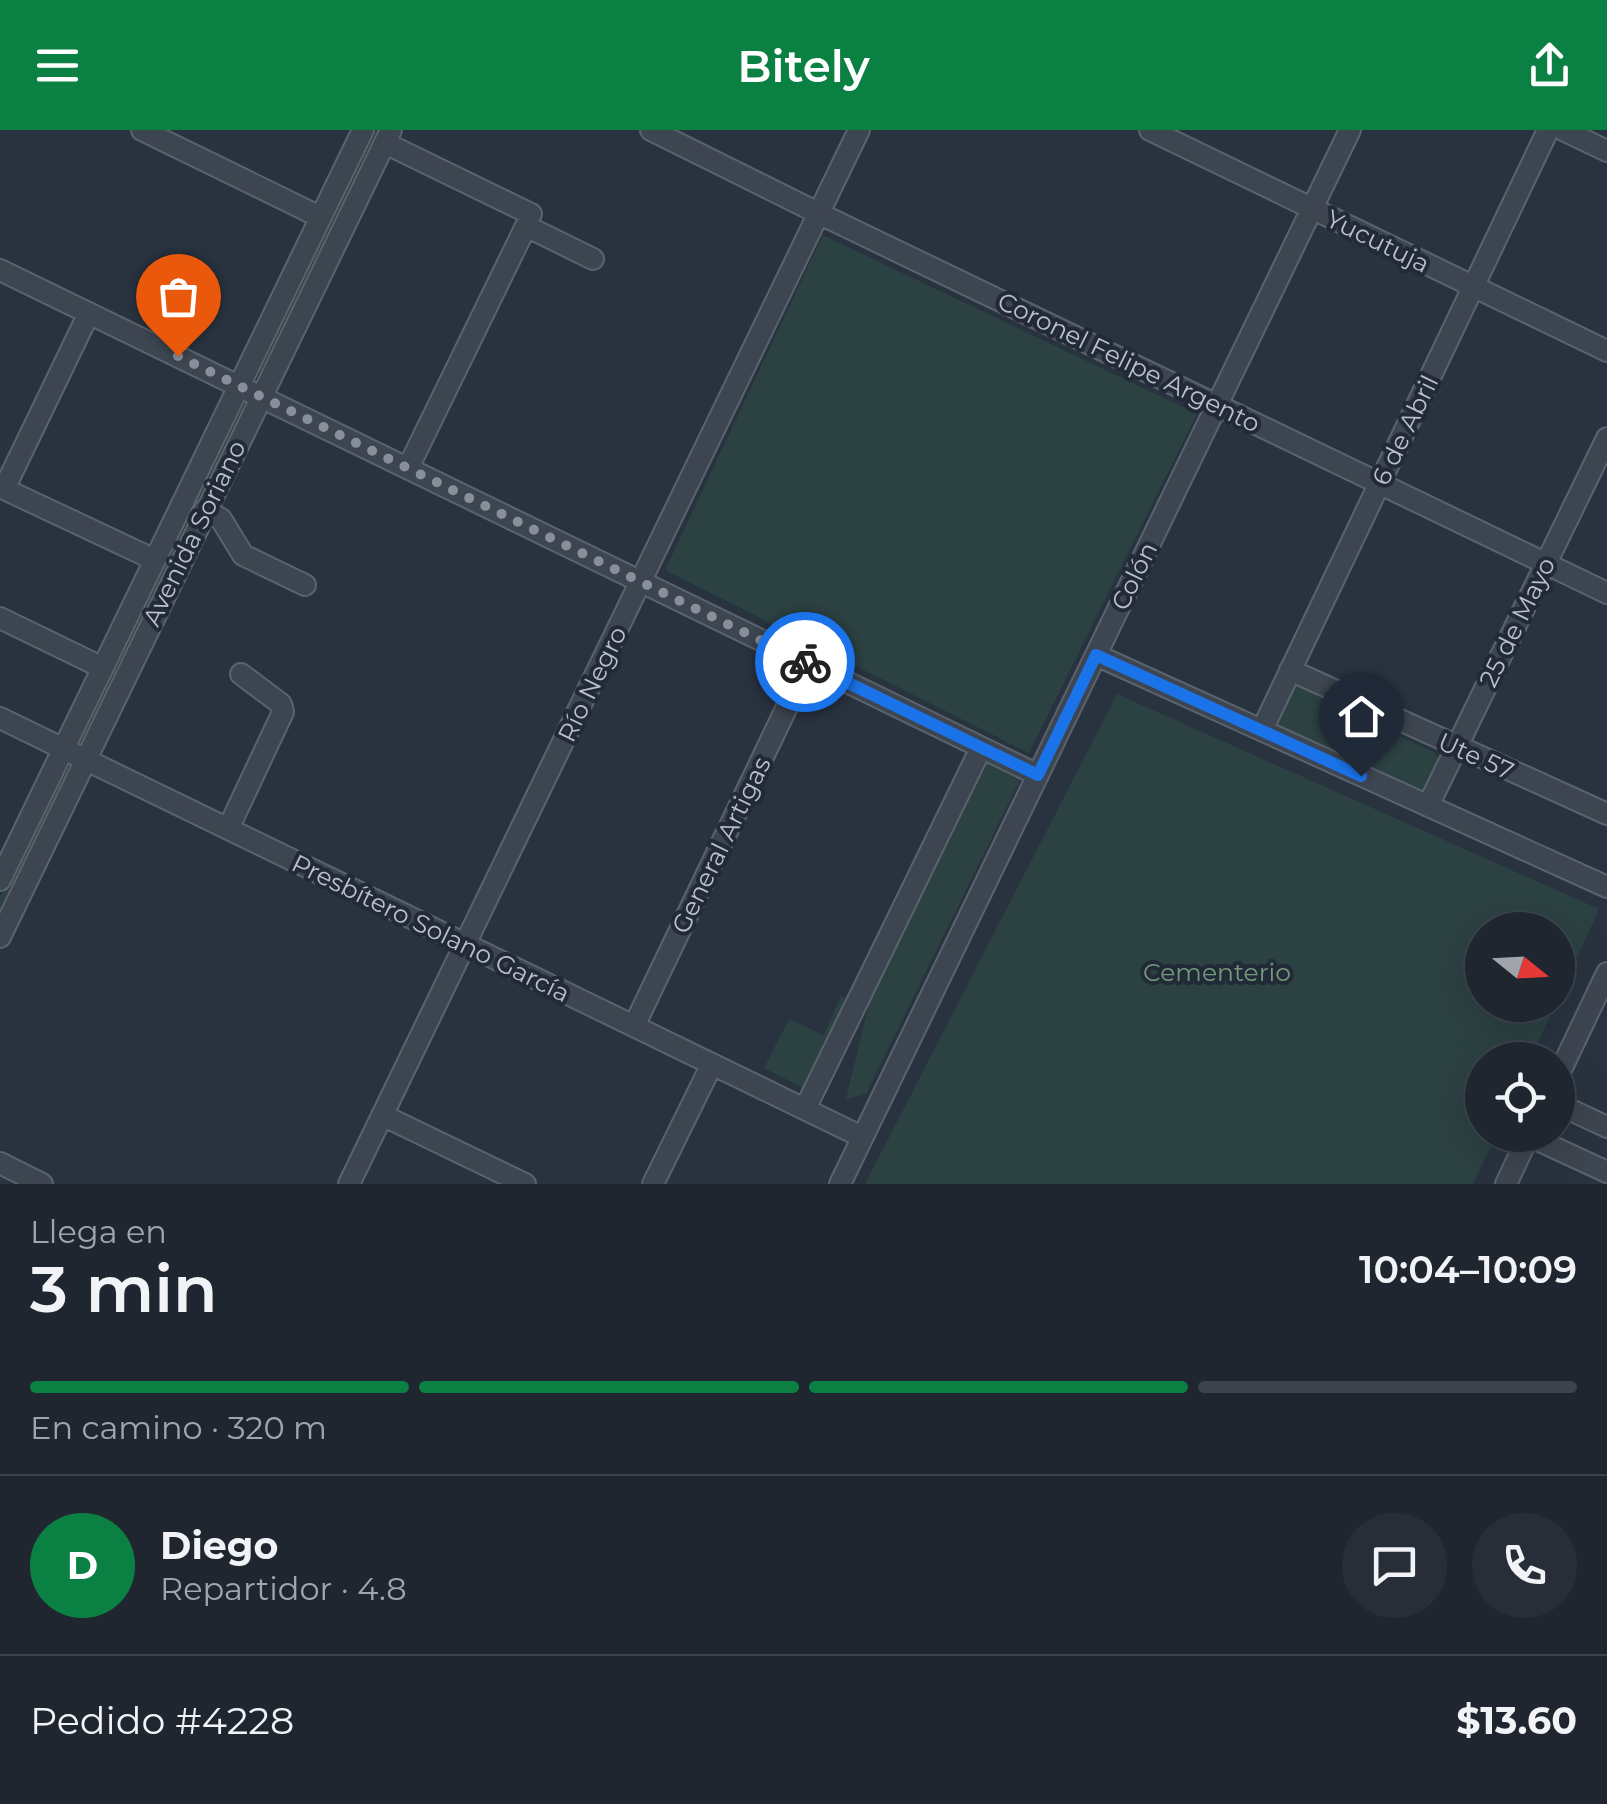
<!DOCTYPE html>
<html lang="es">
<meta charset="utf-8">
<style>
:root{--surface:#1f2630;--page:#272e38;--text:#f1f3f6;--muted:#a1a5ab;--line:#3c434c;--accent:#0b8043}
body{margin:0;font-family:Montserrat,sans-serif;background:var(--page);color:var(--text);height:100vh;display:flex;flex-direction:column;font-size:38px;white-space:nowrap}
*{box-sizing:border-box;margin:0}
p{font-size:32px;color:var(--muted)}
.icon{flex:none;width:55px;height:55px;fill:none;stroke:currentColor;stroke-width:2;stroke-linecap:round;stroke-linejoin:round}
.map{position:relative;height:1054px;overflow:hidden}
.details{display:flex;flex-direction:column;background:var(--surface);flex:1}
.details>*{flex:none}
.needle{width:65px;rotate:108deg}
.fabs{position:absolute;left:1465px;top:782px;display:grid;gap:20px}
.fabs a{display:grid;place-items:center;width:110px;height:110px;border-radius:50%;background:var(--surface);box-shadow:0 10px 40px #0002,0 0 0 2px var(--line);font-size:50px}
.pin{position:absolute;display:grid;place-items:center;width:85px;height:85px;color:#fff;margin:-102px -42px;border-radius:50% 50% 50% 0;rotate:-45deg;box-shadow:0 0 10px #0007}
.pin .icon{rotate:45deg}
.courier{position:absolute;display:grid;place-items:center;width:100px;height:100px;margin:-50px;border:8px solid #1a73e8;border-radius:50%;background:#fff;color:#222;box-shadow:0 2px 12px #0007}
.summary em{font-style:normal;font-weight:600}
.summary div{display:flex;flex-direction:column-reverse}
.summary{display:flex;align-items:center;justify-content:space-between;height:170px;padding:0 30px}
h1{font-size:65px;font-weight:600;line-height:75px}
.bar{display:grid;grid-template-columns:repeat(4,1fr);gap:15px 10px;align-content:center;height:120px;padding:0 30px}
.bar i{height:12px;border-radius:8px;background:var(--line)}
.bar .active{background:var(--accent)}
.bar p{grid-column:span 4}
.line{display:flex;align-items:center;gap:25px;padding:0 30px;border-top:2px solid var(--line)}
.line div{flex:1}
.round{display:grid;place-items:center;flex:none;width:105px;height:105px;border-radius:52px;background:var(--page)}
header{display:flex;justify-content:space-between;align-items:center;height:130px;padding:0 30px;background:var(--accent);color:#fff;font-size:45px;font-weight:600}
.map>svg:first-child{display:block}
.green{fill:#2c4142}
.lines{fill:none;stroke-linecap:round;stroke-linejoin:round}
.minor-casing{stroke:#5a636d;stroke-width:24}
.minor{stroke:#3d4550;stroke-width:20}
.done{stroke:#878f9a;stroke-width:10;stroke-dasharray:0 18}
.route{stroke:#1a73e8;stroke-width:12}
.labels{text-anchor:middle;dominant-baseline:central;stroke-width:8;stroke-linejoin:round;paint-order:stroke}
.street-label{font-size:25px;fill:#b9c0ca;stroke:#212a36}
.park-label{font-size:25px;fill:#72997b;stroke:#212a36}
</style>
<header><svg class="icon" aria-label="menu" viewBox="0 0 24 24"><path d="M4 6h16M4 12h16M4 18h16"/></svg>Bitely<svg class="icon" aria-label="share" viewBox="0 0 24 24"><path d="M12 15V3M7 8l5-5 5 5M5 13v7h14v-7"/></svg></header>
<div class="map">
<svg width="1607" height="1054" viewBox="0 0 1607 1054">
<rect width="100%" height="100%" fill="#293340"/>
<path class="green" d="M373,0H381L262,243L256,240Z
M823,105L1197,284L1029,623L665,440Z
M240,275L248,279L84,613L76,609Z
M1294,557H1300L1435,623L1439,628C1439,641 1431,659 1421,667L1276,599L1274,591L1289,560Z
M1117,564L1599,779L1558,870V800H1482V875H1555L1530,930H1482V1005H1496L1473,1054H865Z
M982,629L1021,648L866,964L846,969L873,857Z
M61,642L69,645L0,787V767Z
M841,866L846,868L805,959L764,938L789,889L824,905Z"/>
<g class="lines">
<g class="minor-casing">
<path id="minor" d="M142,0L320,87
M651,0L818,83L1607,463
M1150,0L1607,221
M1563,0L1607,21
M385,13L531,84
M0,140L1038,645
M408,338L526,96L593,129
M0,357L155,430
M4,359L89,183
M205,380L221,389L243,425L305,455
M0,488L103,538
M1096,525L1607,757
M1290,540L1607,684
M0,588L862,1007
M1262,600L1548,0
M1428,676L1607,308
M228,699L283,582L281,574L241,544
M0,750L363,0
M0,807L391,0
M634,896L808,533
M1558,946L1607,843
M1558,974L1607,997
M805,979L981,618
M382,985L525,1054
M1529,1006L1607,1042
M0,1033L42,1054
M349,1054L859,0
M653,1054L712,934
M840,1054L1350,0
M1506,1054L1529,1005"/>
</g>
<use href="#minor" class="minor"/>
</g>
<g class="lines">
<path class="done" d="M178,226L805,532"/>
<path class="route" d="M805,532L1038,645L1096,525L1361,646"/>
</g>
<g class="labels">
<g class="street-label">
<text transform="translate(1378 111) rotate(26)">Yucutuja</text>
<text transform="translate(1129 232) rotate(26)">Coronel Felipe Argento</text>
<text transform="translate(1405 300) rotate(-64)">6 de Abril</text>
<text transform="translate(194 403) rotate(-64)">Avenida Soriano</text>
<text transform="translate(1134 446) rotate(-64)">Colón</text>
<text transform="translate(1517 492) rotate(-64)">25 de Mayo</text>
<text transform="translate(592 554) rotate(-64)">Río Negro</text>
<text transform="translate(1476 626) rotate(24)">Ute 57</text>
<text transform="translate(721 715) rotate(-64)">General Artigas</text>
<text transform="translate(431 798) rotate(26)">Presbítero Solano García</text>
</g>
<g class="park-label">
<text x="1217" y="842">Cementerio</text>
</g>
</g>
</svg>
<div class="fabs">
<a><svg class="needle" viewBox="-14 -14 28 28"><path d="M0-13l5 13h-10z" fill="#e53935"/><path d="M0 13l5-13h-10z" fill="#a1a5ab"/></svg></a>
<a><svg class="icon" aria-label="locate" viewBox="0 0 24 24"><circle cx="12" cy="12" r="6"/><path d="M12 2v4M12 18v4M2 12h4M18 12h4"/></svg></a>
</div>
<div class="pin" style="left:178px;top:226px;background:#ea580c"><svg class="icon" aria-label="bag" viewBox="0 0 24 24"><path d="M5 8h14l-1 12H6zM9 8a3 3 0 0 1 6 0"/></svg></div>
<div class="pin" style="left:1361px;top:646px;background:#1f2937"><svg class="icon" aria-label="home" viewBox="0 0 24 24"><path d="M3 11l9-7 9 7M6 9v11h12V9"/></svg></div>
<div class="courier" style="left:805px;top:532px"><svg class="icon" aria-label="bike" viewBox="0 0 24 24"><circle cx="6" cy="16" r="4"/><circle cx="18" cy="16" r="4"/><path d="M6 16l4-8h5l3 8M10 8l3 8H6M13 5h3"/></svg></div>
</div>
<section class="details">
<div class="summary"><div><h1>3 min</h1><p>Llega en</p></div><em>10:04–10:09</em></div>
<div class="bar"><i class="active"></i><i class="active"></i><i class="active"></i><i></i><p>En camino · 320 m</p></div>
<div class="line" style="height:180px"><b class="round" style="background:var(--accent);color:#fff">D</b><div><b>Diego</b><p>Repartidor · 4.8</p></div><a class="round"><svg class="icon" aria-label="chat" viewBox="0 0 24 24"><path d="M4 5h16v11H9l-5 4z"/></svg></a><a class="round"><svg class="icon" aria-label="phone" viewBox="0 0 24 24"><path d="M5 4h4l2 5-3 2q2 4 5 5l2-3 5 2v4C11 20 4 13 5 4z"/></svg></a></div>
<div class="line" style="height:130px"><div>Pedido #4228</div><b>$13.60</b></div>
</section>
